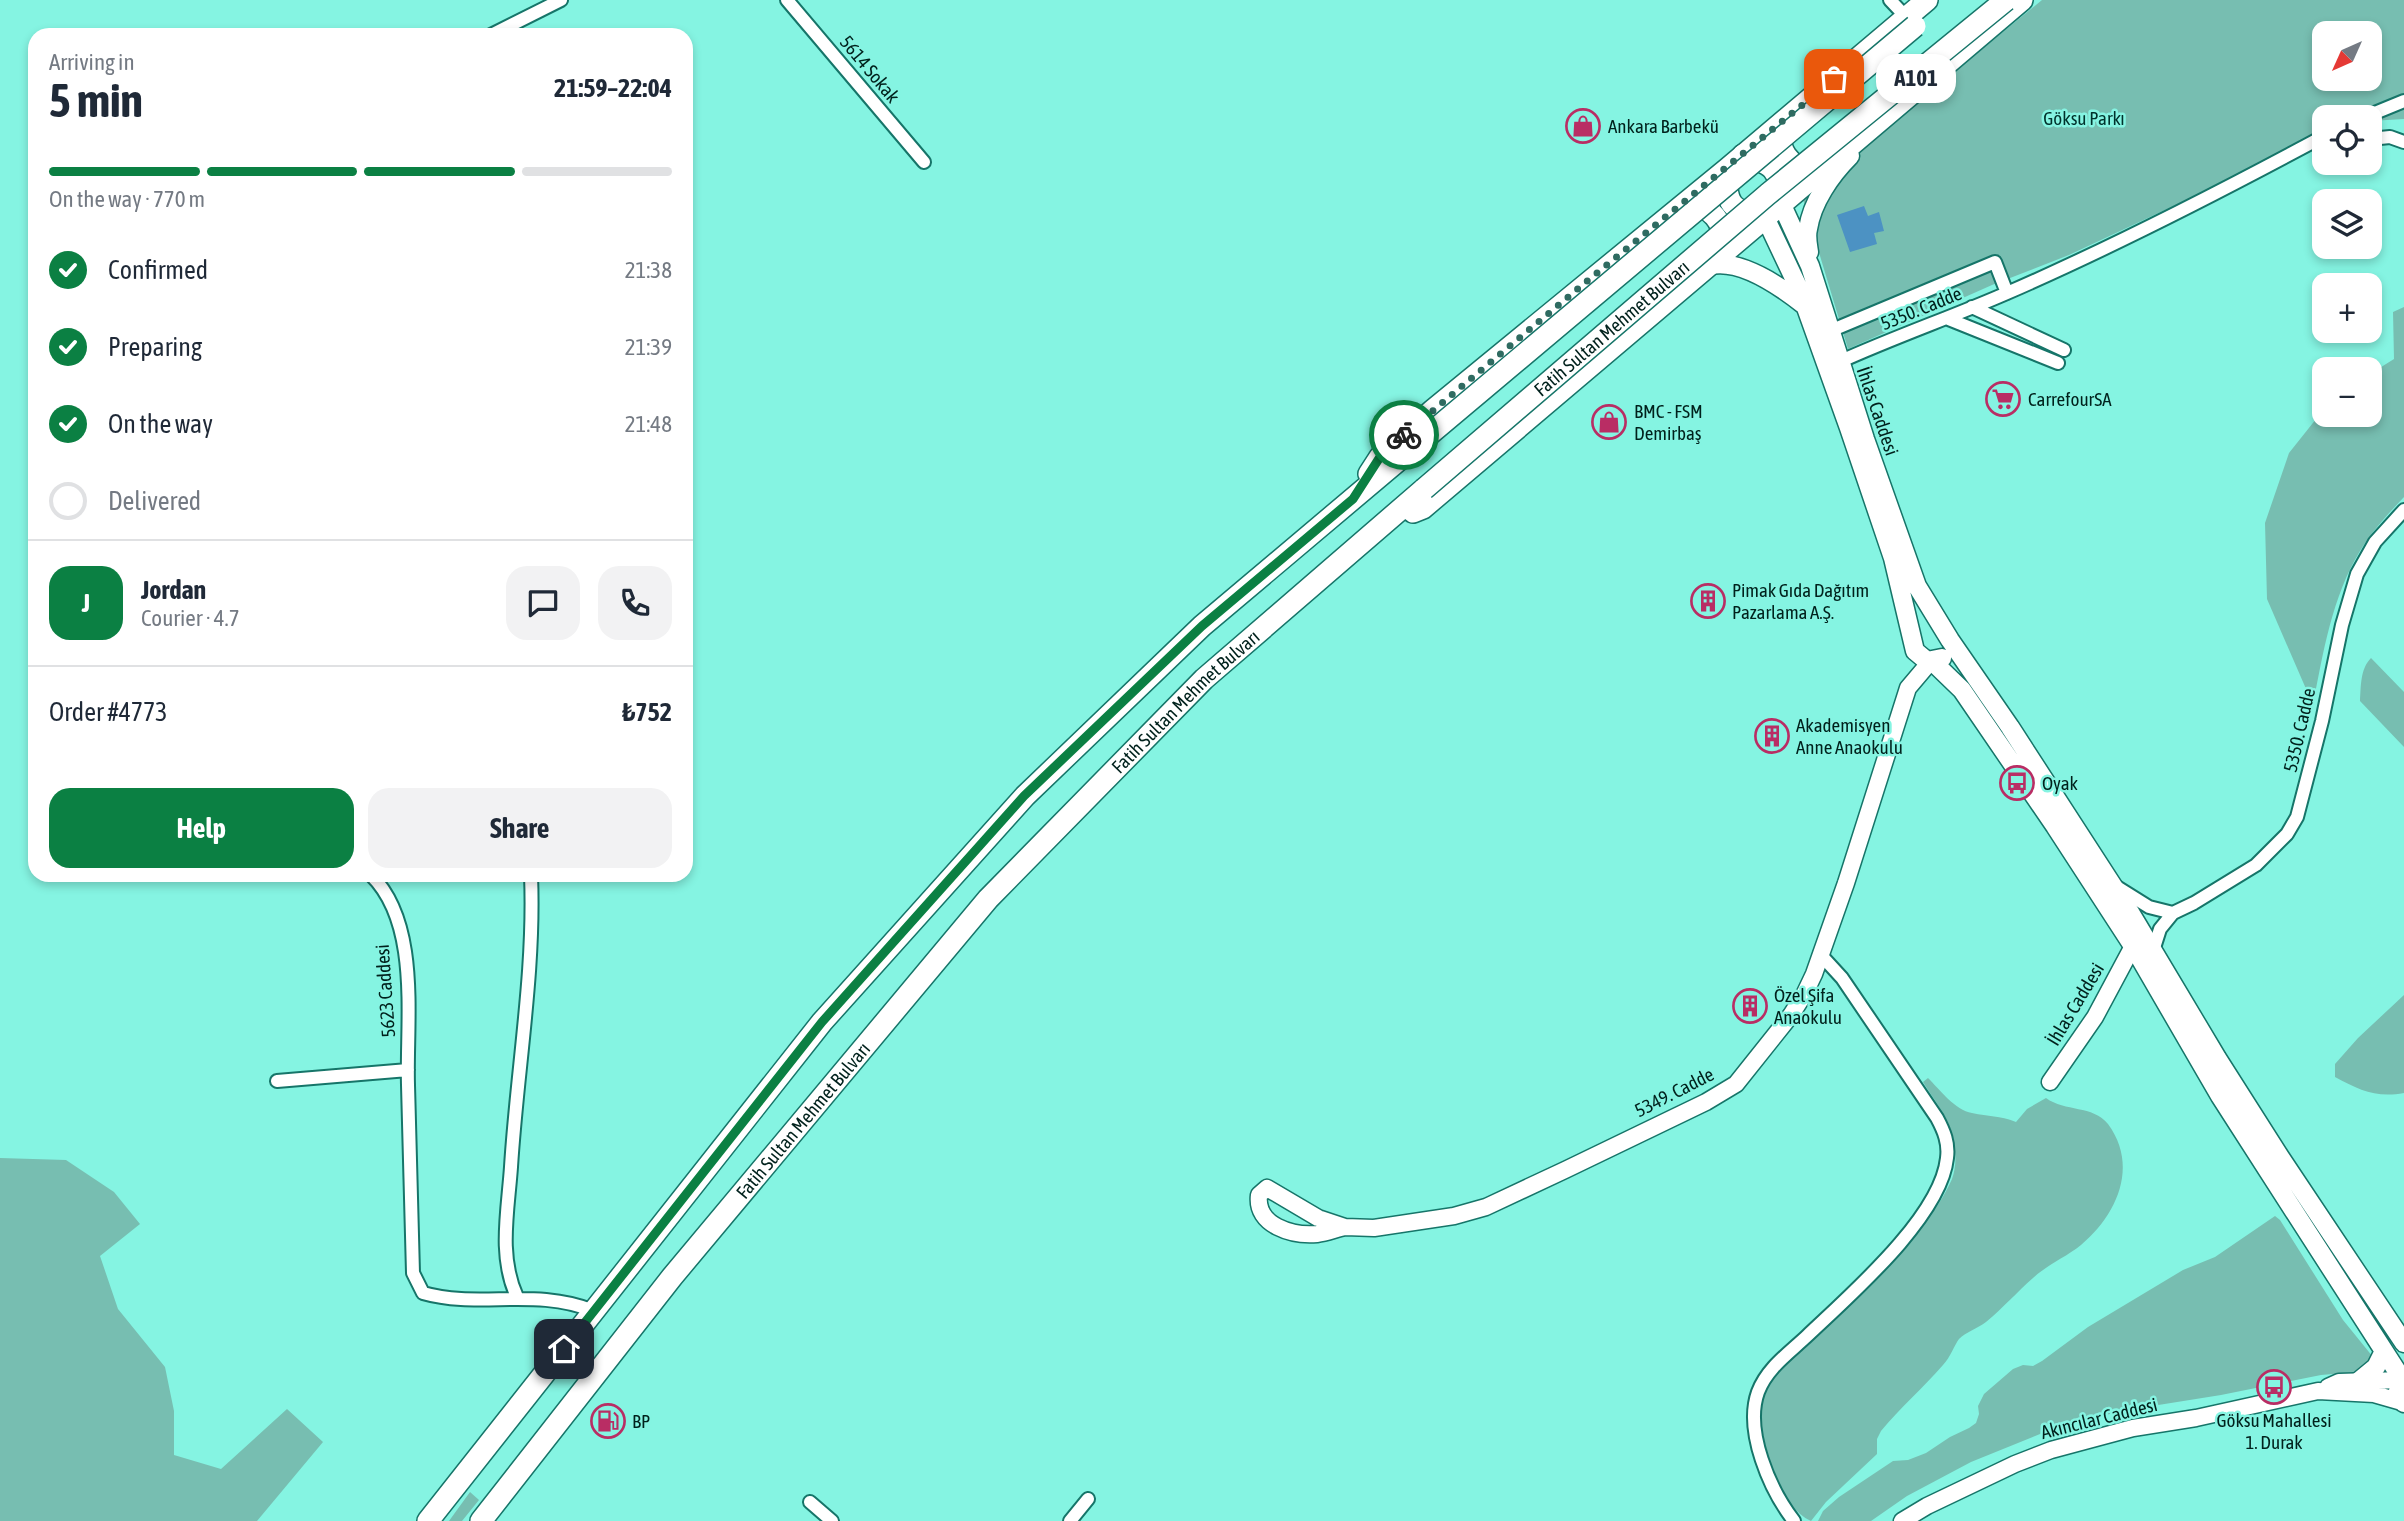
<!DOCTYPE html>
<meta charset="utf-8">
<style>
:root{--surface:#fff;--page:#f2f2f3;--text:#1f2937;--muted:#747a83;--line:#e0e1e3;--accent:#0b8043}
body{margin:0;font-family:"Asap Condensed",sans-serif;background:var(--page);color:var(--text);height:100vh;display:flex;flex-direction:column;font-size:26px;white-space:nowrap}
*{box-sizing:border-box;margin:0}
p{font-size:23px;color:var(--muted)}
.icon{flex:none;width:38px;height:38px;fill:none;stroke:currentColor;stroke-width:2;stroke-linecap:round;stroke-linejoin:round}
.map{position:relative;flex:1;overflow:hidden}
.sheet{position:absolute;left:28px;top:28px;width:665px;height:854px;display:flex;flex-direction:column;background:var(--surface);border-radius:21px;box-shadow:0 4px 10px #0003}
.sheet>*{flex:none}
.needle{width:46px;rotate:225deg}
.controls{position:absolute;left:2312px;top:21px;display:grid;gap:14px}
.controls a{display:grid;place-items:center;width:70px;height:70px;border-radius:14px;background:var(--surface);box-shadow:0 4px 10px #0003;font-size:35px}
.pin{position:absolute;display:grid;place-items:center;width:60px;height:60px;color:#fff;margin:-30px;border-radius:14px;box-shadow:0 4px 10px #0006}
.courier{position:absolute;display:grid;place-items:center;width:70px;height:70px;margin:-35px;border:5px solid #0b8043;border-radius:50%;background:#fff;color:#222;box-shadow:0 2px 9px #0007}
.bubble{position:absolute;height:49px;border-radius:21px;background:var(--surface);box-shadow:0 4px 10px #0003;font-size:23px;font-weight:700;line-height:49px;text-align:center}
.head em{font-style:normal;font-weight:700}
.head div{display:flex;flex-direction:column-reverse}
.head{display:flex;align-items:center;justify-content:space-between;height:119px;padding:0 21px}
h1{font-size:46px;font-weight:700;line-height:52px}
.bar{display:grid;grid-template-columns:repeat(4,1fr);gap:10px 7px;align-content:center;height:84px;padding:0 21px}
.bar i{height:9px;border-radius:5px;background:var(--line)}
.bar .on{background:var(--accent)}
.bar p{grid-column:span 4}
.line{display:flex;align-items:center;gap:18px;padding:0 21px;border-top:2px solid var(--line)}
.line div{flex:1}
.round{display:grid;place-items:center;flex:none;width:74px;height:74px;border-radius:21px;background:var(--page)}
ol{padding:0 21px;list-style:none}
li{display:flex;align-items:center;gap:21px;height:77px}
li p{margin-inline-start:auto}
li .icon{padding:7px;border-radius:50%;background:var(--accent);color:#fff;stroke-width:4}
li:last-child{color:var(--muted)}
li i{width:38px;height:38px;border:4px solid var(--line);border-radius:50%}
.cta{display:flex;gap:14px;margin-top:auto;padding:14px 21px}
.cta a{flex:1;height:80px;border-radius:21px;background:var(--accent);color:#fff;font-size:28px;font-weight:700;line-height:80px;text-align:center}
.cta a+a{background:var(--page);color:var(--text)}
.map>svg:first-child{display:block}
.green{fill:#77beb1;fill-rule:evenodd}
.water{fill:#4c92c3}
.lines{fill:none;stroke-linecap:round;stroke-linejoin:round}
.minor-casing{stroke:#167569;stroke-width:16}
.tertiary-casing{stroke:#167569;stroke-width:19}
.secondary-casing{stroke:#167569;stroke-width:21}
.trunk-casing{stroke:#167569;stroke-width:24}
.minor{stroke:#fff;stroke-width:12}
.tertiary{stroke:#fff;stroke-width:16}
.secondary{stroke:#fff;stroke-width:18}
.trunk{stroke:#fff;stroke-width:21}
.trunk-bridge-casing{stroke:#167569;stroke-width:24;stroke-linecap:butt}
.trunk-bridge{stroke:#fff;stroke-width:21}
.done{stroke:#2f6b61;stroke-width:7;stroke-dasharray:0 12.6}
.route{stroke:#0b8043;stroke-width:9}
.labels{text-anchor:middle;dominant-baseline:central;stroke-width:5;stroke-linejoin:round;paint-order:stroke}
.street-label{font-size:19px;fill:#00211c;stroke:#85f4e2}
.park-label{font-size:19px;fill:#00322c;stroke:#85f4e2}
.poi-label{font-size:19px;fill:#00211c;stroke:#85f4e2;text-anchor:start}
</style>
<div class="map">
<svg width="2404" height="1521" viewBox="0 0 2404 1521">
<rect width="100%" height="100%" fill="#85f4e2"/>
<path class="green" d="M2042,0H2404V119L2370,121V117H2324V130L2199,194L2069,255L1992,285L1848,349L1802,196ZM2324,33H2370V79H2324Z
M2404,307V497C2388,514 2372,531 2360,551C2332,597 2323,653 2313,705L2267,599L2265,523L2289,453L2324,409V415H2370V374L2394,359L2393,312Z
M2371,658L2404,692V747L2360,701C2361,687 2360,669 2371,658Z
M2404,995V1093C2376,1098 2359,1090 2335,1077V1064L2358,1038Z
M1928,1078C1940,1090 1955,1110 1972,1113C1989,1117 1999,1115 2016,1122L2027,1109L2046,1098C2065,1112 2093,1105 2108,1124C2139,1166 2117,1215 2081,1245C2066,1257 2047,1265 2033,1278C2017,1292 2003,1308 1986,1322C1978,1328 1966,1332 1959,1339C1955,1344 1950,1358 1943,1365C1923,1388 1900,1408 1881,1431L1877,1439V1454L1826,1502L1811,1521C1790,1511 1779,1486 1772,1466C1763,1442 1756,1413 1766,1388C1775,1367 1798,1354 1814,1339C1836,1319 1856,1296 1877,1275C1904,1246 1936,1216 1952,1179C1955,1171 1956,1161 1955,1153C1955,1125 1937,1105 1923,1082Z
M0,1158L66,1160L114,1192L140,1224L100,1256L118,1309L165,1367L174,1411V1455L221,1469L287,1409L323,1442L257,1521H0Z
M2275,1216L2280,1220L2343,1320L2373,1357V1361L2356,1372L2321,1375L2221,1395L2127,1410L2076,1422L2045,1432L1971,1462L1907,1496L1871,1521H1818L1823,1511L1839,1497L1893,1461L1908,1460L1926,1453L1950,1437L1969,1428L1976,1423L1979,1414L1978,1406L1984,1394L2013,1369L2023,1365L2033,1366L2042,1361L2088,1327L2183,1270L2215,1257Z
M470,1492L479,1500L462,1521H449Z"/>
<path class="water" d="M1864,206L1868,216L1879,212L1884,231L1874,233L1877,244L1850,252L1837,215Z"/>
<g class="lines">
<g class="minor-casing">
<path id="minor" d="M787,0L924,162
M1890,0L1907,18
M491,35L561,0
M2365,117L2404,101
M2370,139L2390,137L2404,142
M1972,307L2064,350
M1946,318L2058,363
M1830,331L1995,262L2007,293
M1839,362C1894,337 1952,317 2007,293C2115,246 2220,192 2324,136
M371,875C421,924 406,1022 408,1085C410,1148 411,1210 413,1273L423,1293C479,1309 535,1287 594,1311
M2117,887L2149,907L2173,913
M2153,951L2160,929L2173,913L2194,903L2256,865L2287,834L2297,817L2322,721L2342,625L2357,574L2375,542L2404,510
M277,1081L408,1070
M517,1297C498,1256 508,1211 511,1167C517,1070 535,972 531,875
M810,1502L832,1521
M1070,1521L1088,1499
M1794,1521C1770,1490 1744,1431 1758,1392C1767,1368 1789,1353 1807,1336C1849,1296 1941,1217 1947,1158C1949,1143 1944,1131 1937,1118L1842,978L1820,954"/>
</g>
<g class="tertiary-casing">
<path id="tertiary" d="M2050,1082L2095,1017L2133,946
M1345,1227C1336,1229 1326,1233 1317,1234C1293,1236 1255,1226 1259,1195L1267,1188L1318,1218L1345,1227L1374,1228L1454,1216L1486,1207L1565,1170L1706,1102L1736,1084L1791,1015L1805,993L1814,974L1846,883L1908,688L1930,662
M2328,1387L2339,1382L2401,1380
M1902,1521L1927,1506L2015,1464L2051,1450L2133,1428L2196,1418L2318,1391L2374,1394L2402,1402"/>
</g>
<g class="secondary-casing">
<path id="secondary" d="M1781,203L1810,266L1865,439L1917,586L1950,640L2010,727L2131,914L2217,1058L2280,1157L2404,1343
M1765,217L1800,291L1849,428L1893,558L1915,651L1927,661L1942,658
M1809,252C1808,245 1806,236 1808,229C1812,202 1831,175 1850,156
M1707,266C1738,257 1780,286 1804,305
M1933,662L1962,690L2055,826L2133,946L2220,1096L2402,1379
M2404,1377L2398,1391L2404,1403
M2359,1381L2376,1367L2384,1351"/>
</g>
<g class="trunk-casing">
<g id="trunk">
<path d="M1783,123C1774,147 1789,170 1815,170"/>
<path d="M1743,155C1772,164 1780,168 1781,200"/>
<path d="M1727,171C1725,203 1731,212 1763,216"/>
<path d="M1686,204C1710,204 1727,223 1722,247"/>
<path d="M1369,474L1380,457L1433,410L1727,169L1927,0"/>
<path d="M1413,512L1423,508L2022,0"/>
<path d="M428,1521L822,1022L1025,796L1202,626L1400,459"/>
<path id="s1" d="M481,1521L672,1277L988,899L1204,679L1424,489"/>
</g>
</g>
<use href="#minor" class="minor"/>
<use href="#tertiary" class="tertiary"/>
<use href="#secondary" class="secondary"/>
<use href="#trunk" class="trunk"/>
<g class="trunk-bridge-casing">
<g id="trunk-bridge">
<path d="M1400,459L1915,26"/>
<path id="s2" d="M1424,489L1768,194L2006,0"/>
</g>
</g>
<use href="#trunk-bridge" class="trunk-bridge"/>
</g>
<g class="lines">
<path class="done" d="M1404,435L1586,282L1834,79"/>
<path class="route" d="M564,1349L822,1022L1024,796L1202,626L1353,499L1380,457L1404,435"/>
</g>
<defs>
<g id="shop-ring" transform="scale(1.75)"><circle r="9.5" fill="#85f4e2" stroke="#b92d64" stroke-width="1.5"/><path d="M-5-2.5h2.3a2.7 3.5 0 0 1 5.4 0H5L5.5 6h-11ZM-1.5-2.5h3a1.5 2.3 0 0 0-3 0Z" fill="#b92d64"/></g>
<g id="supermarket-ring" transform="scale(1.75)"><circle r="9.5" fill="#85f4e2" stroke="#b92d64" stroke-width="1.5"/><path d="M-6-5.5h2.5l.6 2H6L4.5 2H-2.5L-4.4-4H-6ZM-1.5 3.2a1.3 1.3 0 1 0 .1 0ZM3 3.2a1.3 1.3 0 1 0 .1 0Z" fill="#b92d64"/></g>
<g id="building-ring" transform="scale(1.75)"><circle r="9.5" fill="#85f4e2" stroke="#b92d64" stroke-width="1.5"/><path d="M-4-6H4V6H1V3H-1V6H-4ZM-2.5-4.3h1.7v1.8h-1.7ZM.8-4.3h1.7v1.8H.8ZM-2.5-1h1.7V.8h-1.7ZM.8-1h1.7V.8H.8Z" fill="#b92d64"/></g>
<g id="bus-ring" transform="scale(1.75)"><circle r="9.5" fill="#85f4e2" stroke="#b92d64" stroke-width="1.5"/><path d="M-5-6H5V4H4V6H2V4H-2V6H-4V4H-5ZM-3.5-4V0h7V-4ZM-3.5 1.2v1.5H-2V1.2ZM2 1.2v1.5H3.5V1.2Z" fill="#b92d64"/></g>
<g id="fuel-ring" transform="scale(1.75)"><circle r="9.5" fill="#85f4e2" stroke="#b92d64" stroke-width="1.5"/><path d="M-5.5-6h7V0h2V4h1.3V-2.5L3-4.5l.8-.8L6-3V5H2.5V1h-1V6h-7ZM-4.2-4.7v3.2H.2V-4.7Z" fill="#b92d64"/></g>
</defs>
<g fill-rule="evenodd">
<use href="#shop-ring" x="1583" y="126"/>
<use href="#supermarket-ring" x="2003" y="399"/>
<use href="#shop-ring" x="1609" y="422"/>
<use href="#building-ring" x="1708" y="601"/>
<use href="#building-ring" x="1772" y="736"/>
<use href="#bus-ring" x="2017" y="783"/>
<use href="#building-ring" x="1750" y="1006"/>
<use href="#bus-ring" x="2274" y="1387"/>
<use href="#fuel-ring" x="608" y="1421"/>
</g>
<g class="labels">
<g class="street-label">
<text transform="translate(870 69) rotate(50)">5614 Sokak</text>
<text transform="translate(1921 308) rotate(-22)">5350. Cadde</text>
<text stroke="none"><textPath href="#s2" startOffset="247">Fatih Sultan Mehmet Bulvarı</textPath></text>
<text transform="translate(1878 411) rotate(71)">İhlas Caddesi</text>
<text stroke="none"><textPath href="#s1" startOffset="1082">Fatih Sultan Mehmet Bulvarı</textPath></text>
<text transform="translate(2299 730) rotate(-77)">5350. Cadde</text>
<text transform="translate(385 991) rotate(-94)">5623 Caddesi</text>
<text transform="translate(2075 1004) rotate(-59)">İhlas Caddesi</text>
<text transform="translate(1674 1092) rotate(-27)">5349. Cadde</text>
<text stroke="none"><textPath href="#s1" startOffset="514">Fatih Sultan Mehmet Bulvarı</textPath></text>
<text transform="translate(2099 1418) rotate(-14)">Akıncılar Caddesi</text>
</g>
<g class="park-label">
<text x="2084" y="118">Göksu Parkı</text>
</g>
<g class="poi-label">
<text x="1608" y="126">Ankara Barbekü</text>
<text x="2028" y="399">CarrefourSA</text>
<text x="1634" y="411">BMC - FSM<tspan x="1634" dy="22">Demirbaş</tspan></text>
<text x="1732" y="590">Pimak Gıda Dağıtım<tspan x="1732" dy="22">Pazarlama A.Ş.</tspan></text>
<text x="1796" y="725">Akademisyen<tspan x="1796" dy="22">Anne Anaokulu</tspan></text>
<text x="2042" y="783">Oyak</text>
<text x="1774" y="995">Özel Şifa<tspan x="1774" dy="22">Anaokulu</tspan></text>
<text x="2274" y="1420" text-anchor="middle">Göksu Mahallesi<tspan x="2274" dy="22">1. Durak</tspan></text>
<text x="632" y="1421">BP</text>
</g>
</g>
</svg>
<div class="controls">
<a><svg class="needle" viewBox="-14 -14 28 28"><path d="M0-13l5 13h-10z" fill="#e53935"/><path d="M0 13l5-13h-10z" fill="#747a83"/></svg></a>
<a><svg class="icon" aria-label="locate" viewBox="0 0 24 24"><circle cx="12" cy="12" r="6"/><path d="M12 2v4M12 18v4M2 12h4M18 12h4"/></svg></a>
<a><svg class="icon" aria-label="layers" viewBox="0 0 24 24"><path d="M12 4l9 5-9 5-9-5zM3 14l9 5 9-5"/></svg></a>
<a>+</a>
<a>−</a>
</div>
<div class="pin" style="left:1834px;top:79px;background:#ea580c"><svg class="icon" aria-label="bag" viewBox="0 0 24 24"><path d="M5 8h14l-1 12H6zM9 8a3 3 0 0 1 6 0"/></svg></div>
<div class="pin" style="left:564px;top:1349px;background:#1f2937"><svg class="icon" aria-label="home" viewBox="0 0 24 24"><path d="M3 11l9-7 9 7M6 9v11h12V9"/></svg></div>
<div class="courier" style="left:1404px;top:435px"><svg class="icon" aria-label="bike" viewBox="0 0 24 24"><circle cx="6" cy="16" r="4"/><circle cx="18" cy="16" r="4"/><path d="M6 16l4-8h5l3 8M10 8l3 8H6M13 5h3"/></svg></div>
<div class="bubble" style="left:1876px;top:54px;width:80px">A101</div>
<section class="sheet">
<div class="head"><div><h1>5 min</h1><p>Arriving in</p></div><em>21:59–22:04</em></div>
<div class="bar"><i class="on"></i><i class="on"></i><i class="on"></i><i></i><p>On the way · 770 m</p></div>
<ol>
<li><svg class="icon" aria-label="check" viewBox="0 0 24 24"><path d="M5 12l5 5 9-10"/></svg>Confirmed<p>21:38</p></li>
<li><svg class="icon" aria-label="check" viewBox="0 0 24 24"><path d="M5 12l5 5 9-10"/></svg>Preparing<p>21:39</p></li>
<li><svg class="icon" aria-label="check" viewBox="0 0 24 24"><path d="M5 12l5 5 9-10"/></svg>On the way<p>21:48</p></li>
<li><i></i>Delivered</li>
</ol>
<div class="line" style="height:126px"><b class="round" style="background:var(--accent);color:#fff">J</b><div><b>Jordan</b><p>Courier · 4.7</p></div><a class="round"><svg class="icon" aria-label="chat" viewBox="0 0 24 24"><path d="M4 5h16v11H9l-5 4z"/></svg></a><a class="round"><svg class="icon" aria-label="phone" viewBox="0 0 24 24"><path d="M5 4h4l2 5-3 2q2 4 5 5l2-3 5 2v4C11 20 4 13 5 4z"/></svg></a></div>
<div class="line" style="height:91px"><div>Order #4773</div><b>₺752</b></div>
<div class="cta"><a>Help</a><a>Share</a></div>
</section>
</div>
